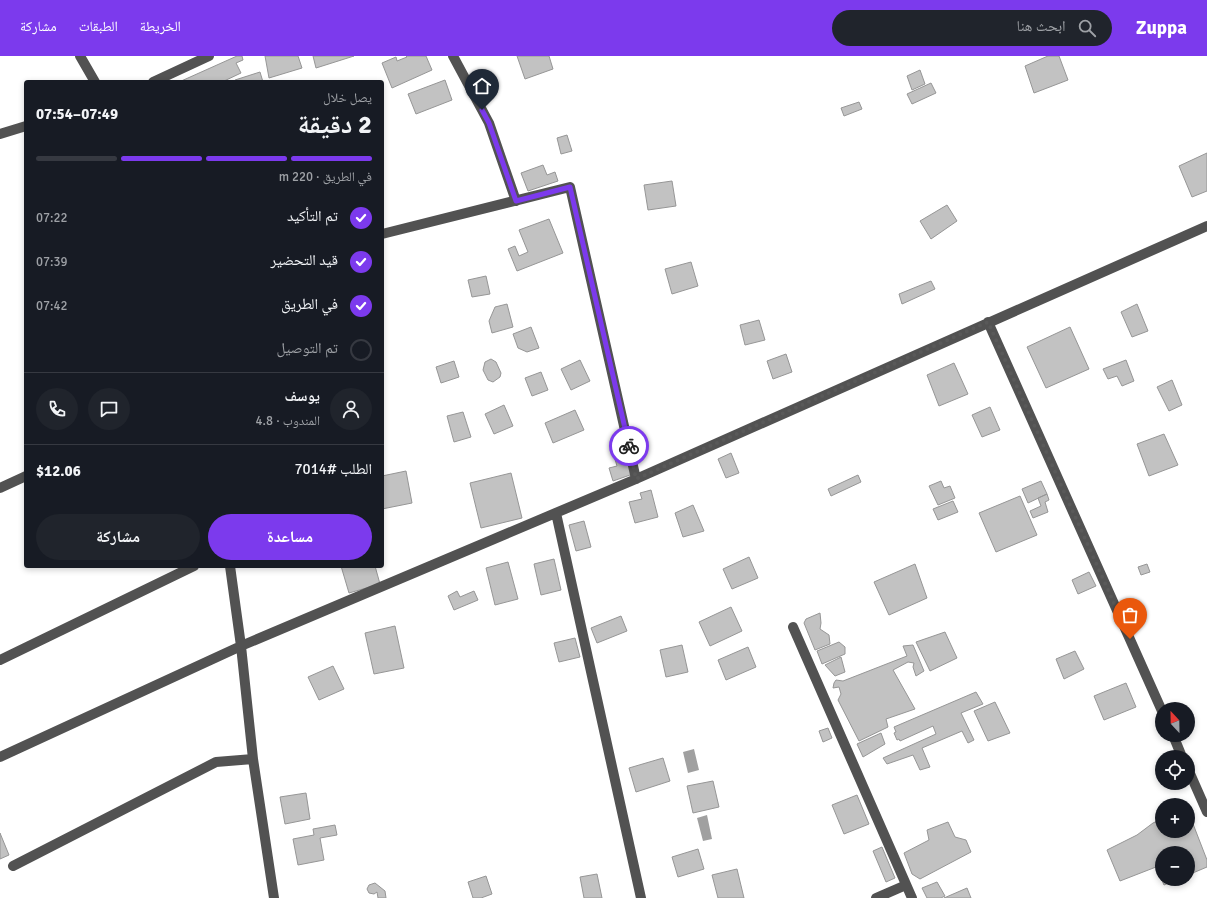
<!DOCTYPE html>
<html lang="ar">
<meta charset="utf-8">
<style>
:root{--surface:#171b24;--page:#20242c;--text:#f1f3f6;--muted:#9ea1a6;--line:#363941;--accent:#7c3aed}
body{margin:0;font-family:Signika,"Noto Naskh Arabic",sans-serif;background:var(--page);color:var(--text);direction:rtl;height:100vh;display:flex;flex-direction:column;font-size:15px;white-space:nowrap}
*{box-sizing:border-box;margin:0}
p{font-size:13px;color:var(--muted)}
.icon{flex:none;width:22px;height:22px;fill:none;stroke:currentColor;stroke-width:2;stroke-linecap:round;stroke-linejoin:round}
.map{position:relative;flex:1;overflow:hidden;direction:ltr}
.panel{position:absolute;left:24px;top:24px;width:360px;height:488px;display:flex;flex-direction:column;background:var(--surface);border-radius:4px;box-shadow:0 2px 6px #0003;direction:rtl}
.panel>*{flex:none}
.needle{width:26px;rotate:338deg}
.tools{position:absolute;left:1155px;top:646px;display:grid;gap:8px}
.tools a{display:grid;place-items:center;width:40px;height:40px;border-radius:50%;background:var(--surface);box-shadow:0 2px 6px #0003;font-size:20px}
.pin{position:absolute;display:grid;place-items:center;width:34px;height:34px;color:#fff;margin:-41px -17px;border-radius:50% 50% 50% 0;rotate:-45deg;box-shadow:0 0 4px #0007}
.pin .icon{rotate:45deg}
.courier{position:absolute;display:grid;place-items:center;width:40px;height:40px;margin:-20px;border:3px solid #7c3aed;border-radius:50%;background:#fff;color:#222;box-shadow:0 1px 5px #0007}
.overview em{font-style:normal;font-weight:700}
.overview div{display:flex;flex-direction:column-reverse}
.overview{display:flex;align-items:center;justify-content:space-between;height:68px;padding:0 12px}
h1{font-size:26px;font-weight:700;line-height:30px}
.bar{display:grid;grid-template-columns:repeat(4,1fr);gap:6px 4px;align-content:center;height:48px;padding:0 12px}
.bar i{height:5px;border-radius:3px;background:var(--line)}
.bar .selected{background:var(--accent)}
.bar p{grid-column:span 4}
.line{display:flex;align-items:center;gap:10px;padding:0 12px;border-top:1px solid var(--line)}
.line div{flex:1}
.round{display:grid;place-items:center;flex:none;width:42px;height:42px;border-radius:21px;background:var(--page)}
ol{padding:0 12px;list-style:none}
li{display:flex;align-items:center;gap:12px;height:44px}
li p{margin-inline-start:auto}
li .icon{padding:4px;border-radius:50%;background:var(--accent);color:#fff;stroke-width:4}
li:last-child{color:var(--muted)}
li i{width:22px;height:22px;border:2px solid var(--line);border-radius:50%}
.action{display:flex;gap:8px;margin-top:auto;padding:8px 12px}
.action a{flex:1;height:46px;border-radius:24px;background:var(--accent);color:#fff;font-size:16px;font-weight:700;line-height:46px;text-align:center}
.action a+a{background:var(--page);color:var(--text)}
header{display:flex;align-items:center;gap:24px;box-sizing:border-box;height:56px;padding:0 20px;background:var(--accent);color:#fff}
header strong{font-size:19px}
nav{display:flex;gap:22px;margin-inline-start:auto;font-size:14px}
.search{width:280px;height:36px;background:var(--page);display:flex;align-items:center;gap:10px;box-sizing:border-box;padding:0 14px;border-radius:22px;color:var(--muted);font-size:15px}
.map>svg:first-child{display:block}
.water{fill:#a0a0a0}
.building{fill:#c2c2c2;stroke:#969696}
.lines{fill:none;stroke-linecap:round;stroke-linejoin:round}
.minor{stroke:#525252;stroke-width:10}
.done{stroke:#595959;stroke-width:4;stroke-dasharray:0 7.2}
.route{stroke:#7c3aed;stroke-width:5}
</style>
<header>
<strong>Zuppa</strong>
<div class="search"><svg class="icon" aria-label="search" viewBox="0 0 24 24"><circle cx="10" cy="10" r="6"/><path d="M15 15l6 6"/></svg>ابحث هنا</div>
<nav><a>الخريطة</a><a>الطبقات</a><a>مشاركة</a></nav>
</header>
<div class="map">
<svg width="1207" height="842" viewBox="0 0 1207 842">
<rect width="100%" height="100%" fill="#fff"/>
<path class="water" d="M694,693L699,714L688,717L683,696Z
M707,759L712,783L703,785L697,762Z"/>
<path class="building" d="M237,0H242L243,4L236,7L241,17L222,26H179Z
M265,0H298L302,12L269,22Z
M313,0H354L316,12Z
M406,0H426L432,14L392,32L382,7L396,1L397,5L407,1Z
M517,0H549L553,13L525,23Z
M1048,0H1059L1068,24L1034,37L1025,10Z
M920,14L925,28L912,34L907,20Z
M260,16L263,26H236L235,24Z
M445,24L452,44L416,58L408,38Z
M931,27L936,37L912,48L907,38Z
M859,46L862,53L844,60L841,52Z
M567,79L572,95L561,98L557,82Z
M1207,97V135L1192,141L1179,110Z
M543,109L547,119L555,116L558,125L528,135L521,117Z
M672,125L676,150L648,154L644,129Z
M947,149L957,165L931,183L920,165Z
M549,163L563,197L517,215L508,193L515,190L519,200L528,196L519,174Z
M691,206L698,230L672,238L665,213Z
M486,220L490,238L472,241L468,224Z
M931,225L935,233L902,248L899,238Z
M507,248L513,271L492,277L489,265L495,251Z
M1137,248L1148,275L1132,281L1121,256Z
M759,264L765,284L745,289L740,269Z
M531,271L539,292L527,296L518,292L513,278Z
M1070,271L1089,313L1046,332L1027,291Z
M786,298L792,316L773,323L767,305Z
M491,303L496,306L501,317L500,321L493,326L488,324L483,314L485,306Z
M580,304L590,325L571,334L561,313Z
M1126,304L1134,325L1122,330L1117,320L1108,323L1103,313Z
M454,305L459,321L441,327L436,311Z
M954,307L968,338L939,350L927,319Z
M541,316L548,334L532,340L525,322Z
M1172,324L1182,349L1169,355L1157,331Z
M504,349L513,370L494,378L485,358Z
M990,351L1000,374L982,381L972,359Z
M575,354L584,374L553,387L545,367Z
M463,356L471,381L454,386L447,360Z
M1164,378L1178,409L1149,420L1137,388Z
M624,389L633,418L613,425L609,412L617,410L612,393Z
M731,397L739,417L726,422L718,403Z
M406,415L412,447L382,453V420Z
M511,417L522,462L481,472L470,427Z
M858,419L861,426L831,440L828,433Z
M941,425L944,432L950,430L955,442L938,449L929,430Z
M1041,425L1047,438L1028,447L1022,433Z
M651,434L658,461L635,467L629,446L642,443L640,437Z
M1047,438L1049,444L1045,446L1048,456L1033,462L1030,455L1041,450L1038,442Z
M1020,440L1037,479L996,496L979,457Z
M953,445L958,456L938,464L933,453Z
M693,449L704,475L683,481L675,457Z
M584,465L591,491L576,495L569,469Z
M749,501L758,522L732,533L723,513Z
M554,503L561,534L541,539L534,508Z
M508,506L518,543L495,549L486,512Z
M915,508L927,542L889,559L874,526Z
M1147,508L1150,516L1141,519L1138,511Z
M341,510H375L380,528L349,537Z
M1089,516L1096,530L1078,538L1072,524Z
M457,535L460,541L474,535L478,544L454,554L448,540Z
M731,551L742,575L710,590L699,566Z
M820,557L821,567L820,573L829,579L830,588L815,594L804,567L806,563Z
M621,560L627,575L597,587L591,572Z
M395,570L404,612L374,618L365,577Z
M945,576L957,602L930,615L916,586Z
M575,582L580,601L559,606L554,587Z
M839,586L845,591V598L822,608L817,595Z
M682,589L688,616L666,621L660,594Z
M913,589L924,615L916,620L913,611L914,607L908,606L893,614L915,653L886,663L888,671L859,685L838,644L841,638L839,631L833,632L834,627L836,624L843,625L907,600L903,590Z
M748,591L756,611L726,624L718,604Z
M1075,595L1084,613L1064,623L1056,603Z
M841,601L845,616L835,620L825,609Z
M333,610L344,633L319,644L308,621Z
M1126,627L1136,651L1104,664L1094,640Z
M976,636L983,648L961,657L974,684L968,687L962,675L922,692L930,711L920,714L913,699L887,708L883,702L936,678L933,670L900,685L899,683L897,684L894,677L896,676L894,671Z
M995,646L1010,677L988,685L974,655Z
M828,672L832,682L823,686L819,675Z
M881,677L885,688L863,701L857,688Z
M663,702L670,725L636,736L629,712Z
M713,725L719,751L693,757L687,730Z
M306,737L310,763L285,768L280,741Z
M857,739L869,768L844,778L832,749Z
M1188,755L1207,804V811L1188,819V797H1162V823H1178L1164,829L1156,811L1120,825L1107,794L1137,779L1153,767L1162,763V775H1188Z
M948,766L955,781L966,784L971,796L920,823L912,818L904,797L929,784L927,774Z
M335,769L337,779L320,782L324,804L298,809L293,783L314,779L313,773Z
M0,777L9,799L0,803Z
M882,791L895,822L886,826L873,795Z
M698,793L704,813L678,821L672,801Z
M737,813L744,842H718L712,819Z
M597,818L602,842H584L580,821Z
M486,820L492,838L481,842H473L468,826Z
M937,826L945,840L941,842H927L922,832Z
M375,827L385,835L386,842H378L377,836L374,838L369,837L367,833L369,829Z
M967,832L971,842H944Z"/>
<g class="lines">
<path class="minor" d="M80,0L95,26
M453,0L489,67L516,145
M153,26L209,0
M0,78L26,70
M382,178L570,131L636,423
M988,266L1162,655
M0,432L26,420
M556,457L641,842
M230,510L241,590L253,703L274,842
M793,571L912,842
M0,604L194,510
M1173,679L1182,701
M0,701L241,590L636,423L1207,170
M1188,713L1207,756
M13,810L216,706L253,703
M876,842L906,829"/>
</g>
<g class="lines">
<path class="done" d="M629,390L636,423L988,266L1130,583"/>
<path class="route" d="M482,54L489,67L516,145L570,131L629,390"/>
</g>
</svg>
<div class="tools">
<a><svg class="needle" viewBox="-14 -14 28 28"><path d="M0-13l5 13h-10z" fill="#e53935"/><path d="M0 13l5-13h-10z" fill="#9ea1a6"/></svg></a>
<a><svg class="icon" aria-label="locate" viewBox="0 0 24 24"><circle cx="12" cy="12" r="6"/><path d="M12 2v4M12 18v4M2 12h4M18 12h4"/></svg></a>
<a>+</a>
<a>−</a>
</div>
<div class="pin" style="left:1130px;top:583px;background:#ea580c"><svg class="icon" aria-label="bag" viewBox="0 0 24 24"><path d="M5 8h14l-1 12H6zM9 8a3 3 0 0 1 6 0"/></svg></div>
<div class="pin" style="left:482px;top:54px;background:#1f2937"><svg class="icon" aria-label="home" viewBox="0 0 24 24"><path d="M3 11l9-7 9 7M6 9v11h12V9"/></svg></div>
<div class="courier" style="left:629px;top:390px"><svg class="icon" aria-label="bike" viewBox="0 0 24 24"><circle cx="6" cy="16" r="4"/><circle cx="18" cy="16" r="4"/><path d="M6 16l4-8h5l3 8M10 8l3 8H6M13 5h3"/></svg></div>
<section class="panel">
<div class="overview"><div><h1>2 دقيقة</h1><p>يصل خلال</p></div><em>07:49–07:54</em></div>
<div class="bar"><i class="selected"></i><i class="selected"></i><i class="selected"></i><i></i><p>في الطريق · 220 m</p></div>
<ol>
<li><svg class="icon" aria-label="check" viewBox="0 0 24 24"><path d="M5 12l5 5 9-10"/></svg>تم التأكيد<p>07:22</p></li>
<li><svg class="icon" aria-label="check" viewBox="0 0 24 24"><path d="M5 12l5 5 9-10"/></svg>قيد التحضير<p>07:39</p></li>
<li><svg class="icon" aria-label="check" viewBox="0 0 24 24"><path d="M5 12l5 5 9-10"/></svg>في الطريق<p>07:42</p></li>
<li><i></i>تم التوصيل</li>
</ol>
<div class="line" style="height:72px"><a class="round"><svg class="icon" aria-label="person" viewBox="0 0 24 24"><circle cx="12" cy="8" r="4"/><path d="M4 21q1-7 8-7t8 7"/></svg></a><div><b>يوسف</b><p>المندوب · 4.8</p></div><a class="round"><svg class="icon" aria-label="chat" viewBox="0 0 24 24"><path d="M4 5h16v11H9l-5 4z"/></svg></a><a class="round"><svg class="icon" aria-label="phone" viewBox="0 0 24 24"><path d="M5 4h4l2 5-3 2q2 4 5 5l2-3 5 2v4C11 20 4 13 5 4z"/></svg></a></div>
<div class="line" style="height:52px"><div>الطلب #7014</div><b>$12.06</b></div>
<div class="action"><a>مساعدة</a><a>مشاركة</a></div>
</section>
</div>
